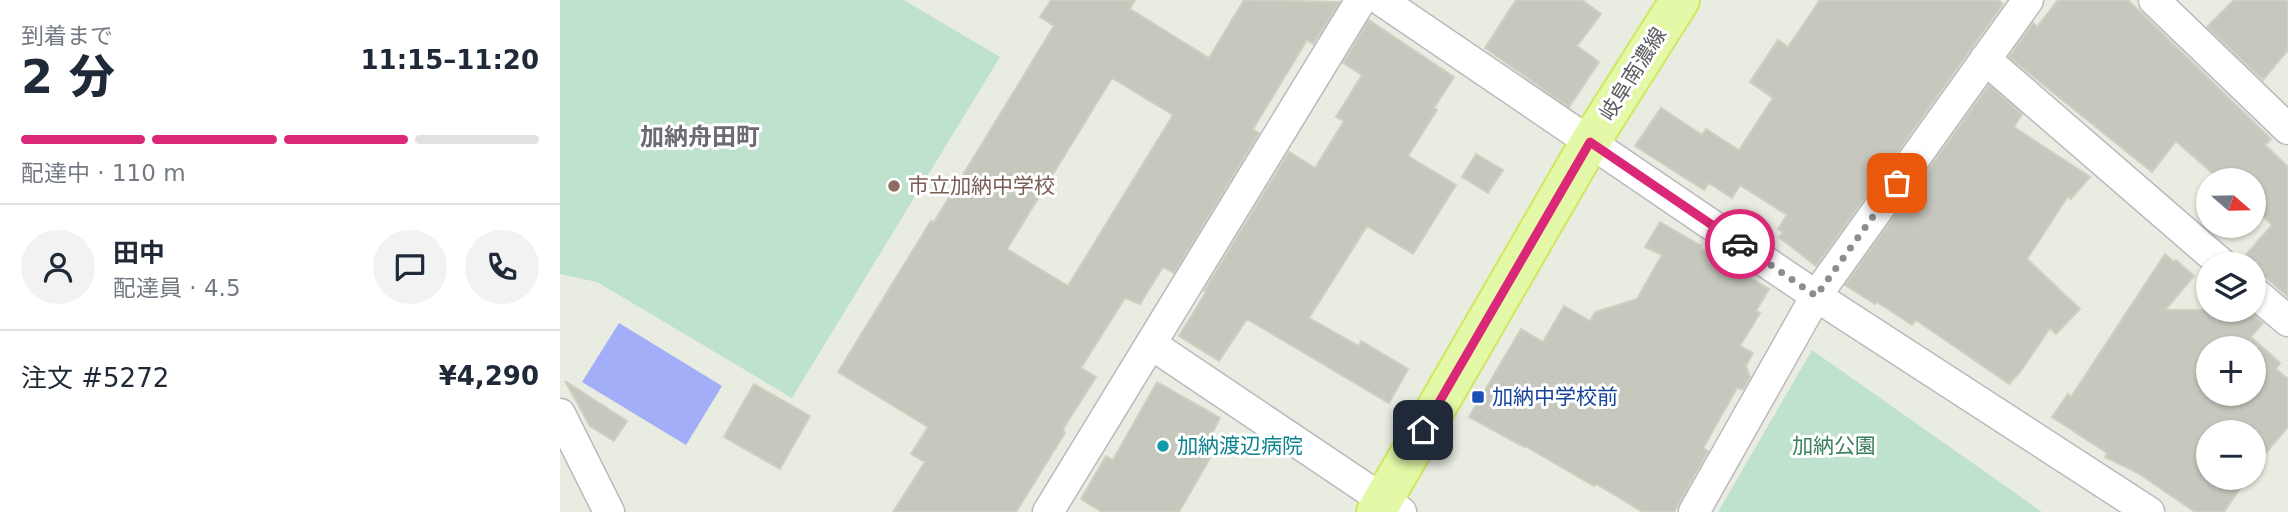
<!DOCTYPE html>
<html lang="ja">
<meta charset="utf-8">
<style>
:root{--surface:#fff;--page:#f2f2f3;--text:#1f2937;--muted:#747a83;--line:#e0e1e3;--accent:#db2777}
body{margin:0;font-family:"DejaVu Sans","Noto Sans JP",sans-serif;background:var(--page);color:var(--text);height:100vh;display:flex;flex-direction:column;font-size:26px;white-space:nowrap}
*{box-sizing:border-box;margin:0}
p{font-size:23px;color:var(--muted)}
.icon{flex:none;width:38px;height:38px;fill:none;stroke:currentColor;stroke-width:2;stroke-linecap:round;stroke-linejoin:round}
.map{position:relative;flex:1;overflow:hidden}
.details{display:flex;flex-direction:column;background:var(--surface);width:560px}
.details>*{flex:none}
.needle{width:46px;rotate:110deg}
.controls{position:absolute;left:1636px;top:168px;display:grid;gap:14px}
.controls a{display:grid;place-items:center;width:70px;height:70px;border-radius:50%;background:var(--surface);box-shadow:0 2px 5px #0004;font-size:35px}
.pin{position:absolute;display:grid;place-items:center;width:60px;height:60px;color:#fff;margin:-30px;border-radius:14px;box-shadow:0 4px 10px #0006}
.courier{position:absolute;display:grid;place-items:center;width:70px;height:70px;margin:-35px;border:5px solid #db2777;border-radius:50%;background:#fff;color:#222;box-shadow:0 2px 9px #0007}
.overview em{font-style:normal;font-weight:800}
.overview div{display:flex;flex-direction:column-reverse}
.overview{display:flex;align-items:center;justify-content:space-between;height:119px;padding:0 21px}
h1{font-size:46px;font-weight:800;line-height:52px}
.bar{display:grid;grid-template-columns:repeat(4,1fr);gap:10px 7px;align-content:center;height:84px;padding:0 21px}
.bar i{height:9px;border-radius:5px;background:var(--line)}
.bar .selected{background:var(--accent)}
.bar p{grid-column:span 4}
.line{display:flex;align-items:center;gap:18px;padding:0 21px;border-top:2px solid var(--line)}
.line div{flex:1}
.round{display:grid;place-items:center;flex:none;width:74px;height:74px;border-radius:37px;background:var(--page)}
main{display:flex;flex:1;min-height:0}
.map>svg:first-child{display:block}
.green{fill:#bfe2ce}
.water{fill:#a3aef9}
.building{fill:#c6c7bd;stroke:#ced0c0;stroke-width:2;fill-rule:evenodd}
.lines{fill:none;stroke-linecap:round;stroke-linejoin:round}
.street-casing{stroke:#b9b9bf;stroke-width:33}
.primary-casing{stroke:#d1e75e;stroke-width:42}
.street{stroke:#fff;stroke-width:30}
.primary{stroke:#e3f9a8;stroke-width:38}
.done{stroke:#8c8d8e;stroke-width:7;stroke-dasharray:0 12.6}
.route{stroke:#db2777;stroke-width:9}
.education-dot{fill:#8d6e63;stroke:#fff;stroke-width:2.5}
.transit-dot{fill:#1a4fb4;stroke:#fff;stroke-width:2.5}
.culture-dot{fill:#0f9aa8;stroke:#fff;stroke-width:2.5}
.labels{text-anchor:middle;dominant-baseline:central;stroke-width:6;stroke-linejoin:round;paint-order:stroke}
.street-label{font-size:21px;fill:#5a5a61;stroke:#fff}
.education-label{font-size:21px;fill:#785e54;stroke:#fff;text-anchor:start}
.transit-label{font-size:21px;fill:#164399;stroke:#fff;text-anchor:start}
.culture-label{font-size:21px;fill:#0d838f;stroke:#fff;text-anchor:start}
.park-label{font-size:21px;fill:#39805c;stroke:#fff}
.quarter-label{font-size:24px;font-weight:bold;fill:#6b6b73;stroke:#fff}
</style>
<main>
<section class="details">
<div class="overview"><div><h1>2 分</h1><p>到着まで</p></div><em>11:15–11:20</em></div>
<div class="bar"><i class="selected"></i><i class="selected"></i><i class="selected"></i><i></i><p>配達中 · 110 m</p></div>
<div class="line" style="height:126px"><a class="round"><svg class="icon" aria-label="person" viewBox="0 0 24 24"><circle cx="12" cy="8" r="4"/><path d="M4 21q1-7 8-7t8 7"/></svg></a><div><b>田中</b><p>配達員 · 4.5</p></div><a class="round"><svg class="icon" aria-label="chat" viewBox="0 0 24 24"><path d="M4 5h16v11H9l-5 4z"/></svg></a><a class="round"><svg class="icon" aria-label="phone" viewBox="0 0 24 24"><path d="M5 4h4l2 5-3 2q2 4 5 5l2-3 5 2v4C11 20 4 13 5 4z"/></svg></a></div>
<div class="line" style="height:91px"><div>注文 #5272</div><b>¥4,290</b></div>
</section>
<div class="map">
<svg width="1728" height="512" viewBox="0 0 1728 512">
<rect width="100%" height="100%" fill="#e9ece1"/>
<path class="green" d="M0,0H344L440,57L232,398L37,282L0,274Z
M1252,350L1482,512H1158Z"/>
<path class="water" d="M59,323L162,386L126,445L22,382Z"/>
<path class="building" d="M491,0H575L570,9L649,58L684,0L780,2L753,44L747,40L693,129L699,133L614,273L603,267L580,304L565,298L521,368L536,377L503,429L505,433L456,512H333L365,462L351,454L368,427L278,372L371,221L374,222L494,26L480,17ZM552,78L613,115L508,286L447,249Z
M956,0H1022L1041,14L1017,46L1039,62L1009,107L925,48Z
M1260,0H1438L1443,4L1256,266L1219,237L1223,232L1218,229L1227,215L1180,185L1172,198L1149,183L1144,190L1075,146L1101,108L1142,135L1146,129L1179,150L1213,98L1190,82L1218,40L1228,47Z
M1498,0H1568L1711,139L1705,145L1728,167V297L1694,267V264L1683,258L1712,225L1694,208V180H1660L1616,141L1592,172L1449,57L1473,23L1477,27Z
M1674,0H1728V50L1703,80L1647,27Z
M809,20L894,77L874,108L877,110L848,156L896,185L853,254L807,226L749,318L799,346L801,341L848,369L829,403L687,319L659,361L619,336L646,292L644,291L729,152L755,168L784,121L776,117L802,75L783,63Z
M1429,85L1462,114L1454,127L1530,177L1511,199L1508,196L1467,259L1520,309L1496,334L1490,328L1460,372L1449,384L1356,320L1352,325L1317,302L1315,304L1285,285Z
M916,154L943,170L928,193L902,177Z
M1100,222L1141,246L1140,248L1209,289L1196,311L1200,313L1180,346L1193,353L1186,366L1190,377L1183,389L1177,388L1143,448L1148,451L1118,505L1114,512H1083L1036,484L1034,486L965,446L964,447L909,417L961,329L983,342L1004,306L1030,321L1035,312L1077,299L1102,255L1085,247Z
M1605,254L1614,262L1616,260L1634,276L1605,310H1688L1703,323L1691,337L1720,363L1716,369L1728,379V427L1694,467V432H1648V478H1687L1664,512H1635L1578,473L1545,457L1547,453L1492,417L1508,394L1511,397ZM1648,348H1694V394H1648Z
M5,381L67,421L54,441L30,426Z
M597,382L660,418L648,441L657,446L619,512H542L521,499L546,456L553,460Z
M194,384L250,416L220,469L164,437Z"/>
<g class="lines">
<g class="street-casing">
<path id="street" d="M821,0L1256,296L1589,512
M1594,0L1728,129
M1425,59L1662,264
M1694,292L1728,321
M591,344L841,512
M0,414L49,512
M488,512L801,0
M1134,512L1256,296L1468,0"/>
</g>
<g class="primary-casing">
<path id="primary" d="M816,512L1030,142L1120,0"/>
</g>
<use href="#street" class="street"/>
<use href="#primary" class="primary"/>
</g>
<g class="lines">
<path class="done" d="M1180,244L1256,296L1337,183"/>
<path class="route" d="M863,430L1030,142L1180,244"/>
</g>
<circle class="education-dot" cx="334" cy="186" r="7"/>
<rect class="transit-dot" x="911" y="390" width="14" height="14" rx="3.5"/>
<circle class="culture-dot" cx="603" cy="446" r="7"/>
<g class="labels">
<g class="street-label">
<text transform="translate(1073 74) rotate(-58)">岐阜南濃線</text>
</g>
<g class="education-label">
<text x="348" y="186">市立加納中学校</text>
</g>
<g class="transit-label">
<text x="932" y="397">加納中学校前</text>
</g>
<g class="culture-label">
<text x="617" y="446">加納渡辺病院</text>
</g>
<g class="park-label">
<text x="1274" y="446">加納公園</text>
</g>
<g class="quarter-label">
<text x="140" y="137">加納舟田町</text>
</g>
</g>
</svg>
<div class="controls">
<a><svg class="needle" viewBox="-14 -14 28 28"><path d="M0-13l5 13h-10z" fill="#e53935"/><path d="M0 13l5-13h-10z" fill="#747a83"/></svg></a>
<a><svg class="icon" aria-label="layers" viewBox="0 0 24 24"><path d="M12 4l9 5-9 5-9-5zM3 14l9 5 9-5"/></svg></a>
<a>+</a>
<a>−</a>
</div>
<div class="pin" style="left:1337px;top:183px;background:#ea580c"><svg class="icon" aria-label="bag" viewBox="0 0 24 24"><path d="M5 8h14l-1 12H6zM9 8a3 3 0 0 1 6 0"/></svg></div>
<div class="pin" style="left:863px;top:430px;background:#1f2937"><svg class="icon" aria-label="home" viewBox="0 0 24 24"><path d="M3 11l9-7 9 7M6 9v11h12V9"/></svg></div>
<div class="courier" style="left:1180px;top:244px"><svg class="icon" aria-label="car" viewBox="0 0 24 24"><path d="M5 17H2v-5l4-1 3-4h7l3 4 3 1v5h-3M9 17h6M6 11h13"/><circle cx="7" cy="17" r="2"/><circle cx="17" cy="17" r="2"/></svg></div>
</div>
</main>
